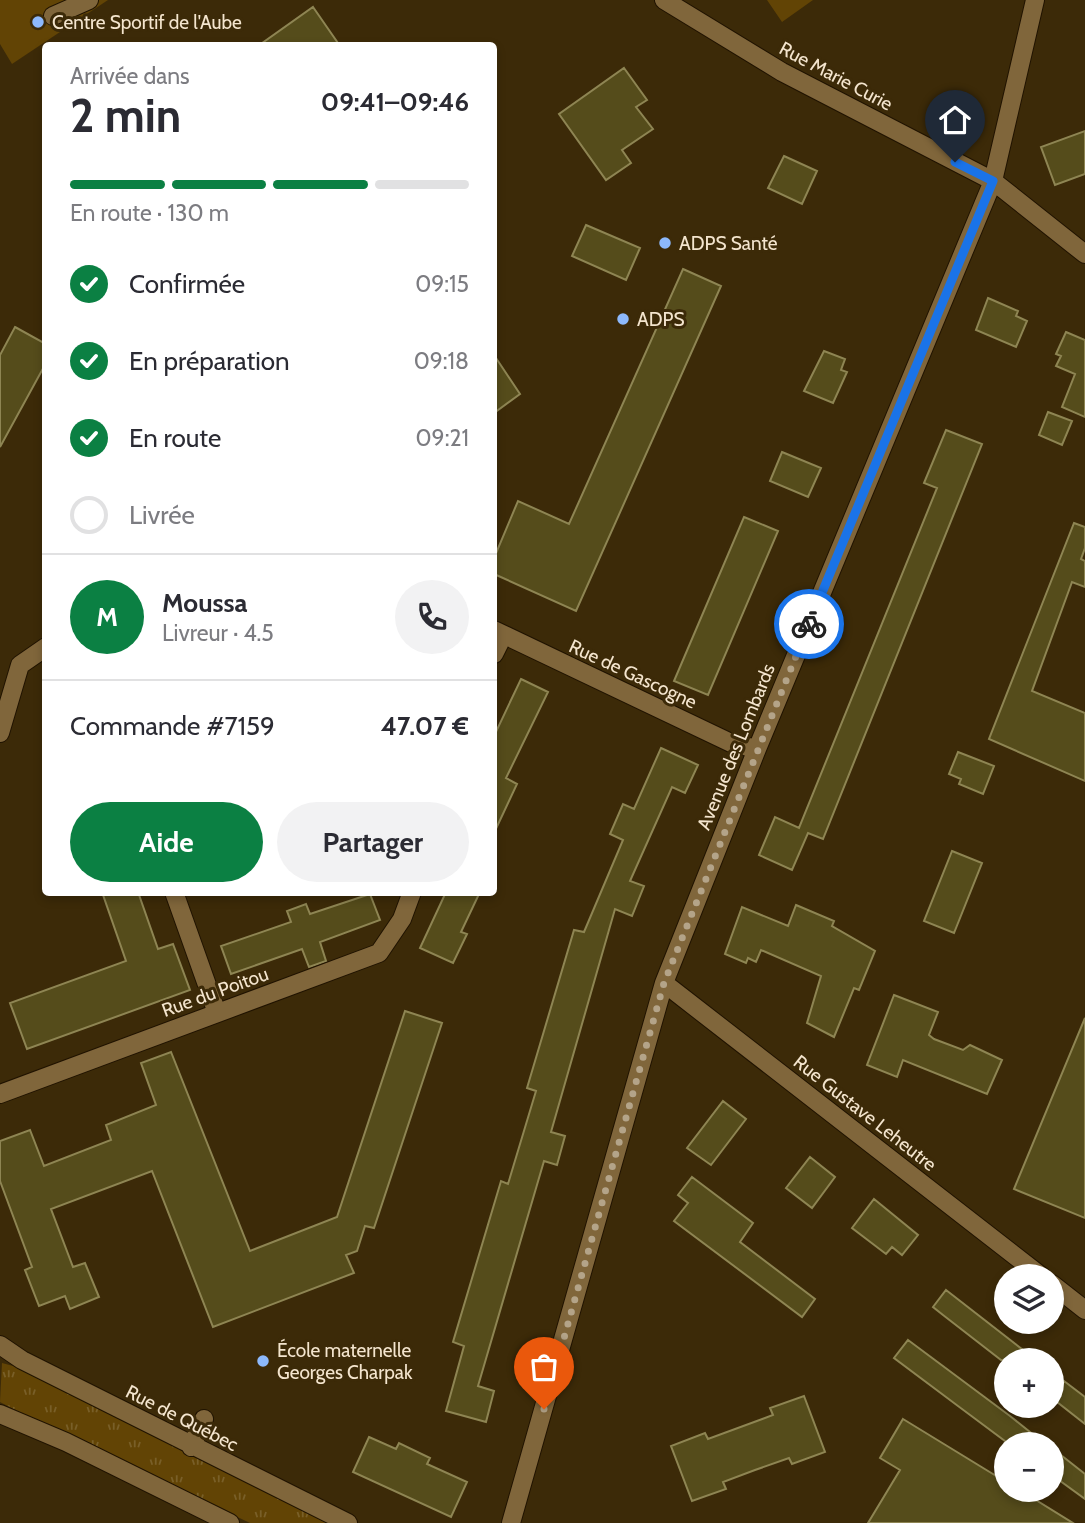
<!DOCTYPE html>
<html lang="fr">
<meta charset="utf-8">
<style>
:root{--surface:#fff;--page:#f2f2f3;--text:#2b2b33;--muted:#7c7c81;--line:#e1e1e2;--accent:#0b8043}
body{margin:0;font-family:Cabin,sans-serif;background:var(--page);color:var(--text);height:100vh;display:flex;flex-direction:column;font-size:26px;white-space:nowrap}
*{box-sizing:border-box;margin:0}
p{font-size:23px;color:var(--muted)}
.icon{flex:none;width:38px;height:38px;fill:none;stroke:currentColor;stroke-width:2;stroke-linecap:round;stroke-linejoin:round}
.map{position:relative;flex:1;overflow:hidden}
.panel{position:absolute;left:42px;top:42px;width:455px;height:854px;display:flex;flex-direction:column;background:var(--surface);border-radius:7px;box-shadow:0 4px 10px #0003}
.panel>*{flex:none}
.fabs{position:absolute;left:994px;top:1264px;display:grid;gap:14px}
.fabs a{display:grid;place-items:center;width:70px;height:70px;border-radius:50%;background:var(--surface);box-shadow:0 4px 10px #0003;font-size:35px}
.pin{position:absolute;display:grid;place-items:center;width:60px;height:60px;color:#fff;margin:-72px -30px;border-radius:50% 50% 50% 0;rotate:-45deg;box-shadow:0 0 7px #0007}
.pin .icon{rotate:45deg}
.courier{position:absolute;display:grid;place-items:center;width:70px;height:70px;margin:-35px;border:5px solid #1a73e8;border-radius:50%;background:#fff;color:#222;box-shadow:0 2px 9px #0007}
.summary em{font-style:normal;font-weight:700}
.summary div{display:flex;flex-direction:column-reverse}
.summary{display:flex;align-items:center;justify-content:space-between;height:119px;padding:0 28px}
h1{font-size:46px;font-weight:700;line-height:52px}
.bar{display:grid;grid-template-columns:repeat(4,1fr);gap:10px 7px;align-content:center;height:84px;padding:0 28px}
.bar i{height:9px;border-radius:5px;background:var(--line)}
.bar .current{background:var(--accent)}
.bar p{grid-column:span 4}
.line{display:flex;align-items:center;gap:18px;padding:0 28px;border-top:2px solid var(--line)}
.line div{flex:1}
.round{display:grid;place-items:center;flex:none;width:74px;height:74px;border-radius:37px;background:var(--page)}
ol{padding:0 28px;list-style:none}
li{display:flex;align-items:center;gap:21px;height:77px}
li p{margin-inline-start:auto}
li .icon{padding:7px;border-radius:50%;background:var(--accent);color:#fff;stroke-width:4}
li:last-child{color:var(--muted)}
li i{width:38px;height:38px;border:4px solid var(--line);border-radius:50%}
.button{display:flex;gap:14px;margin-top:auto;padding:14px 28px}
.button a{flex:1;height:80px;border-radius:42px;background:var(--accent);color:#fff;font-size:28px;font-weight:700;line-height:80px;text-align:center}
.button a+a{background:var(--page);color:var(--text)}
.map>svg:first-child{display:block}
.grass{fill:url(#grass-tufts)}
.pitch{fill:#624405}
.building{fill:#554c1b;stroke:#8e8553;stroke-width:2}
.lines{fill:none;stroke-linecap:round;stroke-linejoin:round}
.minor-casing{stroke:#201300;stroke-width:20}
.minor{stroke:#80663b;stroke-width:18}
.done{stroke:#b4a489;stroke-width:7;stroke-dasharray:0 12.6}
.route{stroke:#1a73e8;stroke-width:9}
.poi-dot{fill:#8db9fc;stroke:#3c2a08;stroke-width:2.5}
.labels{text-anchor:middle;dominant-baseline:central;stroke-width:6;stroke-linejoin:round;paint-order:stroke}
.poi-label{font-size:19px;fill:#f4e5ce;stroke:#3c2a08;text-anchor:start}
.street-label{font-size:19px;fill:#f4e5ce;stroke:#3c2a08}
</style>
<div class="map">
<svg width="1085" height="1523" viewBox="0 0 1085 1523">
<defs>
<pattern id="grass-tufts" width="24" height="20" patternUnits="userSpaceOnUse" patternTransform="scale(1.75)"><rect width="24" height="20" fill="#624405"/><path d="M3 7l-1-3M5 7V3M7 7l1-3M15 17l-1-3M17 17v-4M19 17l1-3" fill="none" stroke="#795f28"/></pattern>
</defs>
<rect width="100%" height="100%" fill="#3c2a08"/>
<path class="grass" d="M2,1363L13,1366L333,1523H250L21,1413L0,1402Z"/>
<path class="pitch" d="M0,0H108L12,64L0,44Z
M767,0H813L782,22Z"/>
<path class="building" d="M313,7L340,46H258Z
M624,68L647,100L636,107L653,129L622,150L631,163L606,180L559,114Z
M1085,131V174L1055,185L1041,147Z
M784,156L817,171L802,204L768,188Z
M586,225L640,248L626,280L572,256Z
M683,269L721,286L576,611L494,574V558L518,501L569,524Z
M988,298L1018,311L1016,316L1027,321L1016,347L976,330Z
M15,327L46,344V363L0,447V355Z
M1066,332L1085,340V417L1062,407L1075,374L1056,366L1061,356L1056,354Z
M824,351L845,359L841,370L847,372L833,403L804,391Z
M494,355L520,394L494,413Z
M1048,412L1072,421L1062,445L1039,435Z
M946,430L982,444L823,839L808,833L792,870L759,855L775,817L799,828L937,488L924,483Z
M782,452L821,468L808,497L770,481Z
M744,517L778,531L708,695L674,681Z
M1074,523L1085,527V548L1081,559L1085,561V587L1072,582L1032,691L1085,713V781L989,739Z
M521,679L548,692L506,778L517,784L494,833V736Z
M661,748L698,765L685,793L672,787L630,881L644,886L632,916L615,909L551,1132L565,1136L557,1165L544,1161L478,1386L494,1391L486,1422L446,1411L464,1346L453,1342L501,1181L508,1184L536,1091L527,1088L574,930L584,932L623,840L610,834L623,804L634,809Z
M958,752L994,766L983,794L959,784L961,779L949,774Z
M952,851L982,863L954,933L924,921Z
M102,892H138L158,949L173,944L190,990L27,1049L10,1003L126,961Z
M446,892H480L461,932L467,934L453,963L420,948Z
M370,894L380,920L320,942L326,961L309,967L302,949L231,974L221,946L291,922L287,911L306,904L310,914Z
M796,905L834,921L832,926L875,951L859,990L854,988L834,1037L807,1023L821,976L761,950L756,962L748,958L746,963L725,954L742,907L788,926Z
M894,995L938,1012L929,1035L934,1039L963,1050L970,1045L1002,1060L987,1094L903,1060L897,1077L867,1065Z
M405,1011L442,1023L374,1228L365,1226L357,1251L346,1255L354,1273L213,1327L152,1171L51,1209L73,1267L85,1263L99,1297L70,1309L65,1296L39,1306L25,1270L32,1267L0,1181V1141L30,1130L44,1166L111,1140L106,1125L156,1105L141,1063L171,1052L250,1251L337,1217Z
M1085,1018V1218L1014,1189Z
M723,1101L746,1119L711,1165L687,1148Z
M810,1157L835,1177L812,1208L786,1188Z
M692,1177L753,1223L740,1242L815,1299L802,1317L674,1221L688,1203L678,1195Z
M874,1199L918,1235L902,1255L892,1247L886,1254L852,1228Z
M946,1290L1036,1360H1001L943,1315L933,1307Z
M908,1340L1010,1416L1045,1444H1009L958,1406L894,1358Z
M1064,1381L1085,1397V1424L1052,1398Z
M804,1396L825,1452L792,1464L789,1458L755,1470L723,1482L726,1489L692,1501L671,1446L705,1433L708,1439L773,1415L770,1408Z
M903,1419L1006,1482V1489H1018L1073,1523H868L900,1470L880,1458Z
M369,1437L396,1449L399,1443L430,1458L427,1464L467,1482L451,1517L353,1472Z
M1052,1448L1085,1474V1499L1052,1475Z"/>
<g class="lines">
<g class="minor-casing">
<path id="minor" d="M664,0L782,72L993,181L1085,254
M53,16L89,0
M494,630L731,743L757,749
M494,654L503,636
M0,733L20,665L46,647
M174,892L217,1013
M664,983L1041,1276
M0,1094L379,953L402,919L412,892
M1052,1284L1085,1310
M0,1345L22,1360L348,1523
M0,1414L66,1442L230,1523
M191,1447L204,1419
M511,1523L664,983L757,749L993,181L1035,0"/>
</g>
<use href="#minor" class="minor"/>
</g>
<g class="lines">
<path class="done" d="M544,1409L664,983L809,624"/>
<path class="route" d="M809,624L993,181L955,162"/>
</g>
<g class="poi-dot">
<circle cx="38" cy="22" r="7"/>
<circle cx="665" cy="243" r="7"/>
<circle cx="623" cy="319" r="7"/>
<circle cx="263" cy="1361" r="7"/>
</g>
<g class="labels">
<g class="poi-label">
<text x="52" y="22">Centre Sportif de l'Aube</text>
<text x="679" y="243">ADPS Santé</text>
<text x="637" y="319">ADPS</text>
<text x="277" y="1350">École maternelle<tspan x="277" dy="22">Georges Charpak</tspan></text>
</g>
<g class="street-label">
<text transform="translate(836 76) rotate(28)">Rue Marie Curie</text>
<text transform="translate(633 674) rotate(25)">Rue de Gascogne</text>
<text transform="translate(736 747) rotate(-68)">Avenue des Lombards</text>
<text transform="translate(215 992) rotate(-20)">Rue du Poitou</text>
<text transform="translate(865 1113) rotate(38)">Rue Gustave Leheutre</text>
<text transform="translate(182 1418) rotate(27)">Rue de Québec</text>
</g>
</g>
</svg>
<div class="fabs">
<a><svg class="icon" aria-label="layers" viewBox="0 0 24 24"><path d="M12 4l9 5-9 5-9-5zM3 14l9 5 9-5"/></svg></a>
<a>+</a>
<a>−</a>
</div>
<div class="pin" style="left:544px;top:1409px;background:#ea580c"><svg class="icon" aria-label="bag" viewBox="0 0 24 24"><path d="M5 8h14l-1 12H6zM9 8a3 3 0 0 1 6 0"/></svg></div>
<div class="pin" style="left:955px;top:162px;background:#1f2937"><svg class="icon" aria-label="home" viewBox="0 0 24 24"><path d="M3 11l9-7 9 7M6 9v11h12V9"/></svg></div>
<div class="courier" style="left:809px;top:624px"><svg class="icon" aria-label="bike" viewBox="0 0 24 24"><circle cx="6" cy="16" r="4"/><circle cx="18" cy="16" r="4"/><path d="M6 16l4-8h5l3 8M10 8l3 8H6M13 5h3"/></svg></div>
<section class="panel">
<div class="summary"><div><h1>2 min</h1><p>Arrivée dans</p></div><em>09:41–09:46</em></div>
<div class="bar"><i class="current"></i><i class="current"></i><i class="current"></i><i></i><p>En route · 130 m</p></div>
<ol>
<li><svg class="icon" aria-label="check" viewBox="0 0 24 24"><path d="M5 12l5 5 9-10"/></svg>Confirmée<p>09:15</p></li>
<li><svg class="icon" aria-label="check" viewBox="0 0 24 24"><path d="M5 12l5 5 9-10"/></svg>En préparation<p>09:18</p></li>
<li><svg class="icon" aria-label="check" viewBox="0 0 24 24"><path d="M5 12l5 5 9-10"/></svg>En route<p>09:21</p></li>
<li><i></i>Livrée</li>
</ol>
<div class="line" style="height:126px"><b class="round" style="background:var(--accent);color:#fff">M</b><div><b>Moussa</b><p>Livreur · 4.5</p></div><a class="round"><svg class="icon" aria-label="phone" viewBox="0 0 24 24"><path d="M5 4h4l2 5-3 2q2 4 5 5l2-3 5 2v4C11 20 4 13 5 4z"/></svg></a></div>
<div class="line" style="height:91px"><div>Commande #7159</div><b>47.07 €</b></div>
<div class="button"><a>Aide</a><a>Partager</a></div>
</section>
</div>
